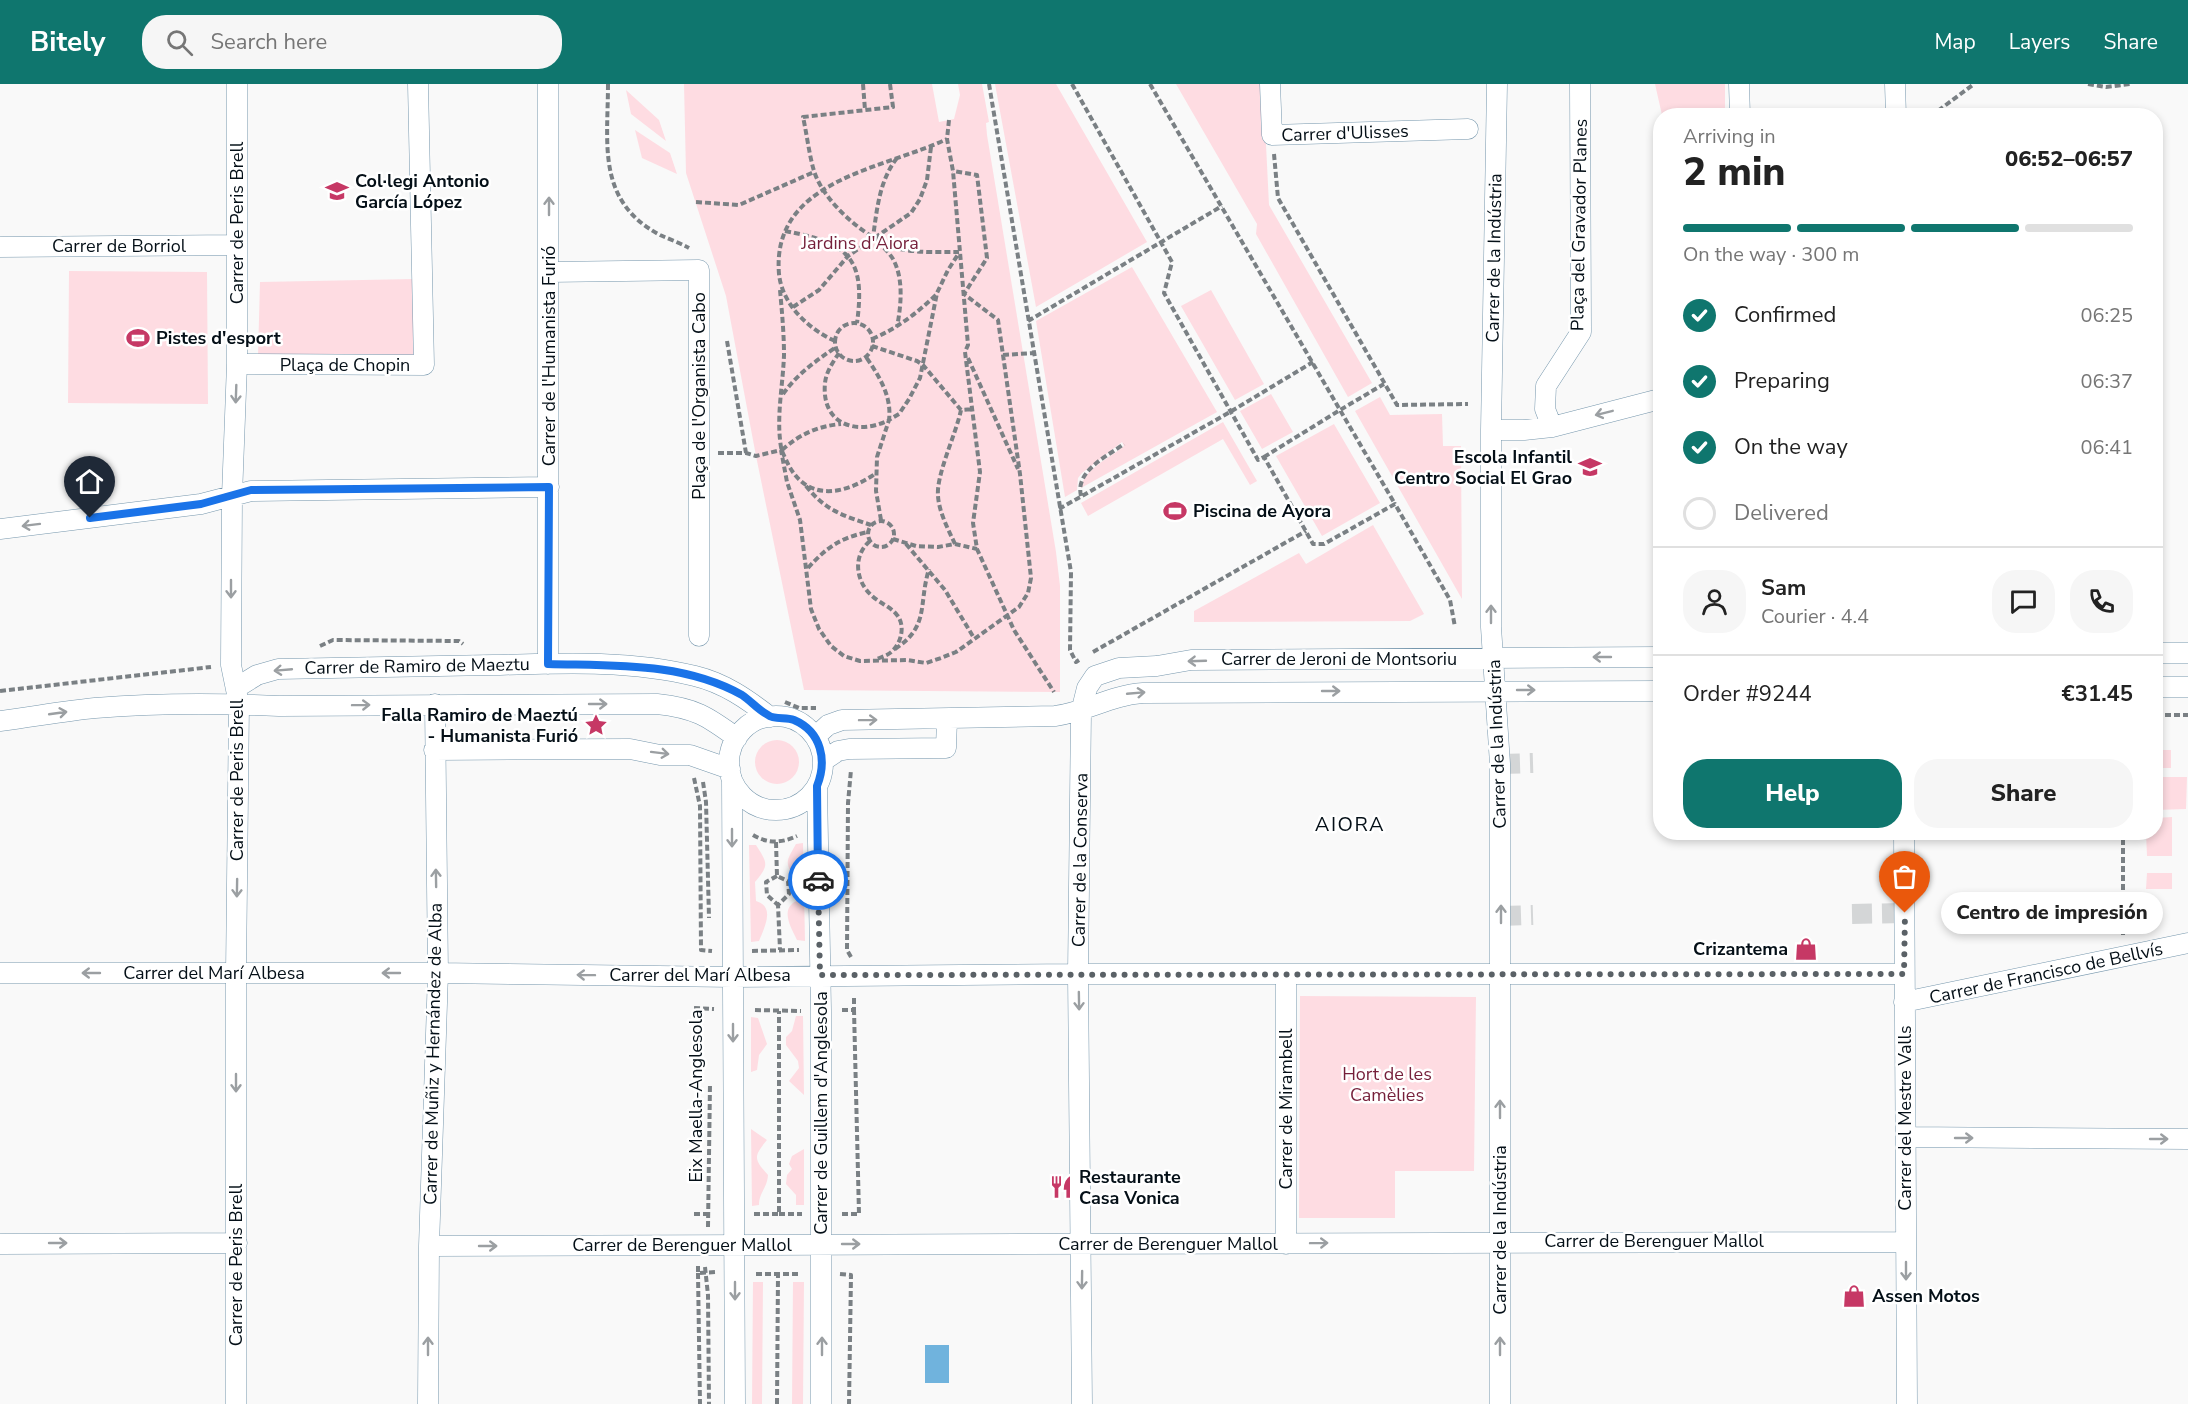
<!DOCTYPE html>
<meta charset="utf-8">
<style>
:root{--surface:#fff;--page:#f6f6f6;--text:#222;--muted:#767676;--line:#e0e0e0;--accent:#0f766e}
body{margin:0;font-family:"Nunito Sans",sans-serif;background:var(--page);color:var(--text);height:100vh;display:flex;flex-direction:column;font-size:22px;white-space:nowrap}
*{box-sizing:border-box;margin:0}
p{font-size:20px;color:var(--muted)}
.icon{flex:none;width:33px;height:33px;fill:none;stroke:currentColor;stroke-width:2;stroke-linecap:round;stroke-linejoin:round}
.map{position:relative;flex:1;overflow:hidden}
.panel{position:absolute;left:1653px;top:24px;width:510px;height:732px;display:flex;flex-direction:column;background:var(--surface);border-radius:24px;box-shadow:0 3px 9px #0003}
.panel>*{flex:none}
.pin{position:absolute;display:grid;place-items:center;width:51px;height:51px;color:#fff;margin:-62px -26px;border-radius:50% 50% 50% 0;rotate:-45deg;box-shadow:0 0 6px #0007}
.pin .icon{rotate:45deg}
.courier{position:absolute;display:grid;place-items:center;width:60px;height:60px;margin:-30px;border:4px solid #1a73e8;border-radius:50%;background:#fff;color:#222;box-shadow:0 2px 8px #0007}
.bubble{position:absolute;height:42px;border-radius:21px;background:var(--surface);box-shadow:0 3px 9px #0003;font-size:20px;font-weight:800;line-height:42px;text-align:center}
.summary em{font-style:normal;font-weight:800}
.summary div{display:flex;flex-direction:column-reverse}
.summary{display:flex;align-items:center;justify-content:space-between;height:102px;padding:0 30px}
h1{font-size:39px;font-weight:800;line-height:45px}
.bar{display:grid;grid-template-columns:repeat(4,1fr);gap:9px 6px;align-content:center;height:72px;padding:0 30px}
.bar i{height:8px;border-radius:4px;background:var(--line)}
.bar .on{background:var(--accent)}
.bar p{grid-column:span 4}
.line{display:flex;align-items:center;gap:15px;padding:0 30px;border-top:2px solid var(--line)}
.line div{flex:1}
.round{display:grid;place-items:center;flex:none;width:63px;height:63px;border-radius:24px;background:var(--page)}
ol{padding:0 30px;list-style:none}
li{display:flex;align-items:center;gap:18px;height:66px}
li p{margin-inline-start:auto}
li .icon{padding:6px;border-radius:50%;background:var(--accent);color:#fff;stroke-width:4}
li:last-child{color:var(--muted)}
li i{width:33px;height:33px;border:3px solid var(--line);border-radius:50%}
.primary-button{display:flex;gap:12px;margin-top:auto;padding:12px 30px}
.primary-button a{flex:1;height:69px;border-radius:24px;background:var(--accent);color:#fff;font-size:24px;font-weight:800;line-height:69px;text-align:center}
.primary-button a+a{background:var(--page);color:var(--text)}
header{display:flex;align-items:center;gap:36px;box-sizing:border-box;height:84px;padding:0 30px;background:var(--accent);color:#fff}
header strong{font-size:28px}
nav{display:flex;gap:33px;margin-inline-start:auto;font-size:21px}
.search{width:420px;height:54px;background:var(--page);display:flex;align-items:center;gap:15px;box-sizing:border-box;padding:0 21px;border-radius:24px;color:var(--muted);font-size:22px}
.map>svg:first-child{display:block}
.green{fill:#fedce2}
.water{fill:#70b3dd}
.lines{fill:none;stroke-linecap:round;stroke-linejoin:round}
.street-tunnel{stroke:#d4d6d7;stroke-width:20;stroke-dasharray:20 10;stroke-linecap:butt}
.street-casing{stroke:#7697ad;stroke-width:21}
.path{stroke:#7a8084;stroke-width:4;stroke-dasharray:6 3;stroke-linecap:butt}
.street{stroke:#fff;stroke-width:20}
.oneway{stroke:#9b9fa2}
.done{stroke:#5a6166;stroke-width:6;stroke-dasharray:0 10.8}
.route{stroke:#1a73e8;stroke-width:8}
.labels{text-anchor:middle;dominant-baseline:central;stroke-width:5;stroke-linejoin:round;paint-order:stroke}
.street-label{font-size:18px;fill:#040f17;stroke:#fff}
.poi-label{font-size:18px;font-weight:bold;fill:#040f17;stroke:#fff;text-anchor:start}
.park-label{font-size:18px;fill:#751f3a;stroke:#fff}
.neighbourhood-label{font-size:20px;letter-spacing:1.5px;fill:#040f17;stroke:#fff}
</style>
<header>
<strong>Bitely</strong>
<div class="search"><svg class="icon" aria-label="search" viewBox="0 0 24 24"><circle cx="10" cy="10" r="6"/><path d="M15 15l6 6"/></svg>Search here</div>
<nav><a>Map</a><a>Layers</a><a>Share</a></nav>
</header>
<div class="map">
<svg width="2188" height="1320" viewBox="0 0 2188 1320">
<rect width="100%" height="100%" fill="#f9f9f9"/>
<path class="green" d="M684,0H932L939,38L954,35L960,11L958,0H982L989,38L986,39L987,51L1056,468L1060,502V608L804,606L756,372L726,212L686,89Z
M995,0H1056L1147,158L1036,223Z
M1176,0H1263L1269,121L1372,299L1348,313L1256,150L1257,140Z
M1655,0H1725V31H1662Z
M626,6L659,36L666,57L631,30Z
M635,46L670,69L677,90L642,74Z
M1132,183L1217,328L1081,404C1083,386 1111,373 1124,362L1122,358L1082,389L1078,394L1077,406L1065,413L1036,237Z
M69,187L207,188L208,320L68,319Z
M414,195L415,272H258L260,198Z
M1211,206L1264,300L1235,316L1181,222Z
M1271,310L1293,348L1262,365L1240,327Z
M1380,313L1390,331L1442,330L1443,362H1461L1462,515L1355,327Z
M1223,338L1257,397L1250,401L1223,355L1088,432L1081,419Z
M1334,340L1380,419L1322,452L1276,372Z
M1373,441L1424,530L1410,537L1194,538V527L1299,469L1306,480Z
M755 678a22 22 0 1 1 44 0a22 22 0 1 1-44 0Z
M2156,666H2171V684H2156Z
M2156,693H2187L2186,725L2156,726Z
M2172,733V772H2147L2146,749L2156,748V734Z
M803,759L805,857L797,856C790,842 779,823 799,816V797C784,780 785,779 796,760Z
M749,761H756C768,780 769,781 755,798L756,817C776,823 764,844 759,857L751,858Z
M2147,789H2172V805H2146Z
M1300,912L1476,913L1474,1087H1395V1134H1299Z
M796,932H803L804,1011L789,997L799,984L798,977L786,961V953L792,947Z
M751,933L758,934L767,960L759,971L757,986L751,988Z
M751,1045L767,1056C753,1073 754,1075 768,1091C767,1105 759,1108 759,1121L752,1122Z
M804,1065V1121H796V1111L786,1100L787,1091L792,1085L789,1080L792,1072Z
M753,1198H763L762,1320H752Z
M793,1198H804L803,1320H792Z"/>
<path class="water" d="M925,1261H949V1299H925Z"/>
<g class="lines">
<path class="street-tunnel" d="M1500,680L1533,679
M1852,830L1905,829
M1501,832L1533,831"/>
<g class="street-casing">
<path id="street" d="M1270,0L1272,51L1468,45
M1497,0L1491,346V543L1500,680V1320
M1739,0L1740,32
M1895,0L1896,32
M0,163L237,161
M549,188L699,186V552
M237,280L424,281L418,0
M1552,343L1545,325L1546,302L1581,248L1580,0
M1491,346H1524L1552,343L1660,315
M0,445L201,420L251,407L549,403
M2156,569H2188
M548,580V0
M2156,603H2188
M236,604L257,591L278,585C350,584 423,582 496,581C562,579 631,576 695,592C724,599 747,615 770,633
M729 679a47 47 0 1 1 94 0a47 47 0 1 1-94 0Z
M0,637C32,633 64,627 95,624C156,619 218,619 279,622L657,620C695,624 707,632 737,654
M815,653L828,641L842,636L1055,632C1086,628 1111,611 1143,609L1660,607
M434,666L630,665L660,671H690L730,685
M823,677L838,667L849,665L946,664L947,635
M732,695L735,1320
M817,702L821,927V1320
M1904,748L1907,1320
M0,889H438L733,893L1078,890H1904
M1904,918L2188,859
M1906,1053L2188,1055
M0,1160L237,1159
M1286,1160V890
M429,1162C921,1162 1414,1157 1906,1158
M236,1320V889L239,620L231,581L232,412L237,280V0
M428,1320L429,1162L438,889L435,620
M1082,1320L1078,890L1081,628L1087,604L1095,592L1119,584L1157,582L1191,576L1660,573"/>
</g>
<path class="path" d="M608,0C608,60 596,117 660,151C669,155 680,159 689,164
M863,0L865,26
M890,0L893,23L803,33C807,51 809,70 814,87C824,119 868,157 900,165C919,169 940,168 959,168
M989,0L1071,488L1070,566L1076,578L1079,576
M1072,0L1172,178L1164,209L1258,376L1264,373L1313,460H1324L1395,420L1450,516L1455,543
M1150,0L1340,326L1384,300
M2088,0L2106,3L2130,0
M1931,32L1974,0
M949,36L947,55L953,87L968,261L965,268L980,388L973,439L977,465L1014,546L1054,608
M1274,70L1278,114L1397,321L1468,320
M897,74C879,97 877,126 873,153C880,160 888,167 893,175C904,195 901,222 897,243
M696,118L739,121L814,88
M785,147C848,159 866,173 857,239
M780,206C782,228 784,250 784,271C783,301 776,333 781,363C782,369 786,375 788,380C808,419 845,410 875,390
M793,223L819,206L848,172L911,129L920,115L927,96L931,63
M1028,237L1222,122
M835 258a19 19 0 1 1 38 0a19 19 0 1 1-38 0Z
M872,255C898,244 917,229 937,210
M727,257L746,369
M835,257C808,245 782,220 779,190C771,95 885,85 947,55
M872,262L917,277L923,281L961,326L974,325
M839,269C833,278 826,288 825,299C821,341 857,352 889,336C892,312 879,292 866,273
M1003,271L1033,269
M968,274L1018,385
M783,310C798,289 816,277 836,263
M782,366C800,350 818,342 841,340
M718,369H746L756,372L781,366L787,398L800,436L811,525L819,545L831,562L844,572L860,577L907,576L926,579L941,574L956,568L1019,523L1028,509L1031,494L1020,390L998,236L964,210L987,174L977,91L953,87
M1264,373L1340,326L1395,420
M806,402C826,427 842,431 871,441
M1081,412C1075,387 1106,373 1124,360
M1059,425L1230,328L1313,278
M881,436L876,407L877,373L889,336L899,330L909,315L920,294L937,209L948,186L959,169
M868 450a13 13 0 1 1 26 0a13 13 0 1 1-26 0Z
M893,455L916,462L938,463L955,460L977,465
M870,457C853,471 855,496 871,511C879,519 890,522 897,531C906,542 901,561 890,569C886,572 881,573 877,575
M906,460L945,506L974,554
M955,460C948,445 939,428 938,412C936,391 956,350 961,326
M808,484C827,463 840,454 868,448
M320,562L333,556L459,557L463,560
M895,565C930,542 918,521 929,485
M1093,568L1306,447
M0,607L211,583
M785,618L799,624H816
M2156,631H2188
M694,694L700,722L701,866L712,867
M703,698L706,718L709,834
M753,751C768,760 782,759 797,752
M776,758L777,792L788,797L789,810L778,821L780,866
M777,792L766,798L767,811L778,821
M2123,851V748
M752,867L799,866
M851,873L847,866L848,719L851,686
M694,924L714,925
M755,926L801,927
M842,926H854V913
M694,1130H711
M754,1130H779V927
M779,1130H802
M842,1130H859L854,926
M708,1143L710,1000
M698,1182V1189L716,1188
M705,1183L708,1211L709,1320
M698,1189L700,1320
M756,1190H800
M840,1190L851,1191L849,1320
M777,1320L778,1190"/>
<use href="#street" class="street"/>
</g>
<defs><path id="oneway-shaft" d="M-6 0H5M1.5-3L5.5 0L1.5 3" fill="none" stroke-width="1.6" stroke-linecap="round" stroke-linejoin="round" transform="scale(1.5)"/></defs>
<g class="oneway">
<use href="#oneway-shaft" transform="translate(549 122) rotate(-90)"/>
<use href="#oneway-shaft" transform="translate(236 310) rotate(92)"/>
<use href="#oneway-shaft" transform="translate(1604 329) rotate(166)"/>
<use href="#oneway-shaft" transform="translate(31 441) rotate(173)"/>
<use href="#oneway-shaft" transform="translate(231 505) rotate(90)"/>
<use href="#oneway-shaft" transform="translate(1491 530) rotate(-90)"/>
<use href="#oneway-shaft" transform="translate(1602 573) rotate(180)"/>
<use href="#oneway-shaft" transform="translate(1197 577) rotate(178)"/>
<use href="#oneway-shaft" transform="translate(283 586) rotate(175)"/>
<use href="#oneway-shaft" transform="translate(1526 606)"/>
<use href="#oneway-shaft" transform="translate(1331 607)"/>
<use href="#oneway-shaft" transform="translate(1136 609) rotate(-5)"/>
<use href="#oneway-shaft" transform="translate(598 620)"/>
<use href="#oneway-shaft" transform="translate(361 621) rotate(-1)"/>
<use href="#oneway-shaft" transform="translate(58 629) rotate(-8)"/>
<use href="#oneway-shaft" transform="translate(868 636) rotate(-1)"/>
<use href="#oneway-shaft" transform="translate(660 669) rotate(7)"/>
<use href="#oneway-shaft" transform="translate(732 754) rotate(90)"/>
<use href="#oneway-shaft" transform="translate(436 794) rotate(-91)"/>
<use href="#oneway-shaft" transform="translate(237 804) rotate(91)"/>
<use href="#oneway-shaft" transform="translate(1501 830) rotate(-90)"/>
<use href="#oneway-shaft" transform="translate(91 889) rotate(180)"/>
<use href="#oneway-shaft" transform="translate(391 889) rotate(-180)"/>
<use href="#oneway-shaft" transform="translate(586 891) rotate(-179)"/>
<use href="#oneway-shaft" transform="translate(1079 917) rotate(89)"/>
<use href="#oneway-shaft" transform="translate(733 949) rotate(90)"/>
<use href="#oneway-shaft" transform="translate(236 999) rotate(90)"/>
<use href="#oneway-shaft" transform="translate(1500 1025) rotate(-90)"/>
<use href="#oneway-shaft" transform="translate(1964 1054)"/>
<use href="#oneway-shaft" transform="translate(2159 1055)"/>
<use href="#oneway-shaft" transform="translate(58 1159)"/>
<use href="#oneway-shaft" transform="translate(1319 1159) rotate(-1)"/>
<use href="#oneway-shaft" transform="translate(851 1160)"/>
<use href="#oneway-shaft" transform="translate(488 1162)"/>
<use href="#oneway-shaft" transform="translate(1906 1187) rotate(90)"/>
<use href="#oneway-shaft" transform="translate(1082 1196) rotate(91)"/>
<use href="#oneway-shaft" transform="translate(735 1207) rotate(90)"/>
<use href="#oneway-shaft" transform="translate(428 1262) rotate(-90)"/>
<use href="#oneway-shaft" transform="translate(822 1262) rotate(-90)"/>
<use href="#oneway-shaft" transform="translate(1500 1262) rotate(-90)"/>
</g>
<g class="lines">
<path class="done" d="M818,796L820,891L1904,890L1905,829"/>
<path class="route" d="M90,434L201,420L251,406L549,403L548,580C614,582 683,578 742,611C751,617 758,626 768,631C774,636 786,633 794,636C822,648 827,677 817,702L818,796"/>
</g>
<defs>
<g id="school-bare" transform="scale(1.8)"><path d="M0-5L7-2L0 1L-7-2ZM-4 1L0 2.5L4 1V4Q0 6-4 4Z" fill="#c63865" stroke="#fff" stroke-width="2.5" paint-order="stroke"/></g>
<g id="stadium-bare" transform="scale(1.8)"><path d="M0-5a6.5 5 0 1 0 0 10a6.5 5 0 1 0 0-10ZM-3.5-1.8h7v3.6h-7Z" fill="#c63865" stroke="#fff" stroke-width="2.5" paint-order="stroke"/></g>
<g id="sight-bare" transform="scale(1.8)"><path d="M0-6L1.8-2.2L6-1.7L2.9 1.2L3.7 5.4L0 3.3L-3.7 5.4L-2.9 1.2L-6-1.7L-1.8-2.2Z" fill="#c63865" stroke="#fff" stroke-width="2.5" paint-order="stroke"/></g>
<g id="shop-bare" transform="scale(1.8)"><path d="M-5-2.5h2.3a2.7 3.5 0 0 1 5.4 0H5L5.5 6h-11ZM-1.5-2.5h3a1.5 2.3 0 0 0-3 0Z" fill="#c63865" stroke="#fff" stroke-width="2.5" paint-order="stroke"/></g>
<g id="restaurant-bare" transform="scale(1.8)"><path d="M-5-6h1v4h1v-4h1v4h1v-4h1v5L-1.5 .5V6h-2V.5L-5-1ZM5-6V6H3V1.5H1.5Q1.5-4 5-6Z" fill="#c63865" stroke="#fff" stroke-width="2.5" paint-order="stroke"/></g>
</defs>
<g fill-rule="evenodd">
<use href="#school-bare" x="337" y="107"/>
<use href="#stadium-bare" x="138" y="254"/>
<use href="#school-bare" x="1590" y="383"/>
<use href="#stadium-bare" x="1175" y="427"/>
<use href="#sight-bare" x="596" y="641"/>
<use href="#shop-bare" x="1806" y="865"/>
<use href="#restaurant-bare" x="1061" y="1103"/>
<use href="#shop-bare" x="1854" y="1212"/>
</g>
<g class="labels">
<g class="street-label">
<text transform="translate(1345 49) rotate(-2)">Carrer d'Ulisses</text>
<text transform="translate(237 139) rotate(-90)">Carrer de Peris Brell</text>
<text transform="translate(1579 141) rotate(-89)">Plaça del Gravador Planes</text>
<text x="119" y="162">Carrer de Borriol</text>
<text transform="translate(1494 174) rotate(-89)">Carrer de la Indústria</text>
<text transform="translate(549 272) rotate(-90)">Carrer de l'Humanista Furió</text>
<text x="345" y="281">Plaça de Chopin</text>
<text transform="translate(699 312) rotate(-90)">Plaça de l'Organista Cabo</text>
<text x="1339" y="575">Carrer de Jeroni de Montsoriu</text>
<text transform="translate(417 582) rotate(-1)">Carrer de Ramiro de Maeztu</text>
<text transform="translate(1497 660) rotate(-92)">Carrer de la Indústria</text>
<text transform="translate(237 696) rotate(-90)">Carrer de Peris Brell</text>
<text transform="translate(1080 776) rotate(-89)">Carrer de la Conserva</text>
<text x="214" y="889">Carrer del Marí Albesa</text>
<text transform="translate(2046 889) rotate(-12)">Carrer de Francisco de Bellvís</text>
<text x="700" y="891">Carrer del Marí Albesa</text>
<text transform="translate(433 970) rotate(-89)">Carrer de Muñiz y Hernández de Alba</text>
<text transform="translate(696 1012) rotate(-90)">Eix Maella-Anglesola</text>
<text transform="translate(1286 1025) rotate(-90)">Carrer de Mirambell</text>
<text transform="translate(821 1029) rotate(-90)">Carrer de Guillem d'Anglesola</text>
<text transform="translate(1905 1034) rotate(-90)">Carrer del Mestre Valls</text>
<text transform="translate(1500 1146) rotate(-90)">Carrer de la Indústria</text>
<text x="1654" y="1157">Carrer de Berenguer Mallol</text>
<text x="1168" y="1160">Carrer de Berenguer Mallol</text>
<text x="682" y="1161">Carrer de Berenguer Mallol</text>
<text transform="translate(236 1181) rotate(-90)">Carrer de Peris Brell</text>
</g>
<g class="poi-label">
<text x="355" y="97">Col·legi Antonio<tspan x="355" dy="21">García López</tspan></text>
<text x="156" y="254">Pistes d'esport</text>
<text x="1572" y="373" text-anchor="end">Escola Infantil<tspan x="1572" dy="21">Centro Social El Grao</tspan></text>
<text x="1193" y="427">Piscina de Ayora</text>
<text x="578" y="631" text-anchor="end">Falla Ramiro de Maeztú<tspan x="578" dy="21">- Humanista Furió</tspan></text>
<text x="1788" y="865" text-anchor="end">Crizantema</text>
<text x="1079" y="1093">Restaurante<tspan x="1079" dy="21">Casa Vonica</tspan></text>
<text x="1872" y="1212">Assen Motos</text>
</g>
<g class="park-label">
<text x="860" y="159">Jardins d'Aiora</text>
<text x="1387" y="990">Hort de les<tspan x="1387" dy="21">Camèlies</tspan></text>
</g>
<g class="neighbourhood-label">
<text x="1350" y="740">AIORA</text>
</g>
</g>
</svg>
<div class="pin" style="left:1905px;top:829px;background:#ea580c"><svg class="icon" aria-label="bag" viewBox="0 0 24 24"><path d="M5 8h14l-1 12H6zM9 8a3 3 0 0 1 6 0"/></svg></div>
<div class="pin" style="left:90px;top:434px;background:#1f2937"><svg class="icon" aria-label="home" viewBox="0 0 24 24"><path d="M3 11l9-7 9 7M6 9v11h12V9"/></svg></div>
<div class="courier" style="left:818px;top:796px"><svg class="icon" aria-label="car" viewBox="0 0 24 24"><path d="M5 17H2v-5l4-1 3-4h7l3 4 3 1v5h-3M9 17h6M6 11h13"/><circle cx="7" cy="17" r="2"/><circle cx="17" cy="17" r="2"/></svg></div>
<div class="bubble" style="left:1941px;top:808px;width:222px">Centro de impresión</div>
<section class="panel">
<div class="summary"><div><h1>2 min</h1><p>Arriving in</p></div><em>06:52–06:57</em></div>
<div class="bar"><i class="on"></i><i class="on"></i><i class="on"></i><i></i><p>On the way · 300 m</p></div>
<ol>
<li><svg class="icon" aria-label="check" viewBox="0 0 24 24"><path d="M5 12l5 5 9-10"/></svg>Confirmed<p>06:25</p></li>
<li><svg class="icon" aria-label="check" viewBox="0 0 24 24"><path d="M5 12l5 5 9-10"/></svg>Preparing<p>06:37</p></li>
<li><svg class="icon" aria-label="check" viewBox="0 0 24 24"><path d="M5 12l5 5 9-10"/></svg>On the way<p>06:41</p></li>
<li><i></i>Delivered</li>
</ol>
<div class="line" style="height:108px"><a class="round"><svg class="icon" aria-label="person" viewBox="0 0 24 24"><circle cx="12" cy="8" r="4"/><path d="M4 21q1-7 8-7t8 7"/></svg></a><div><b>Sam</b><p>Courier · 4.4</p></div><a class="round"><svg class="icon" aria-label="chat" viewBox="0 0 24 24"><path d="M4 5h16v11H9l-5 4z"/></svg></a><a class="round"><svg class="icon" aria-label="phone" viewBox="0 0 24 24"><path d="M5 4h4l2 5-3 2q2 4 5 5l2-3 5 2v4C11 20 4 13 5 4z"/></svg></a></div>
<div class="line" style="height:78px"><div>Order #9244</div><b>€31.45</b></div>
<div class="primary-button"><a>Help</a><a>Share</a></div>
</section>
</div>
